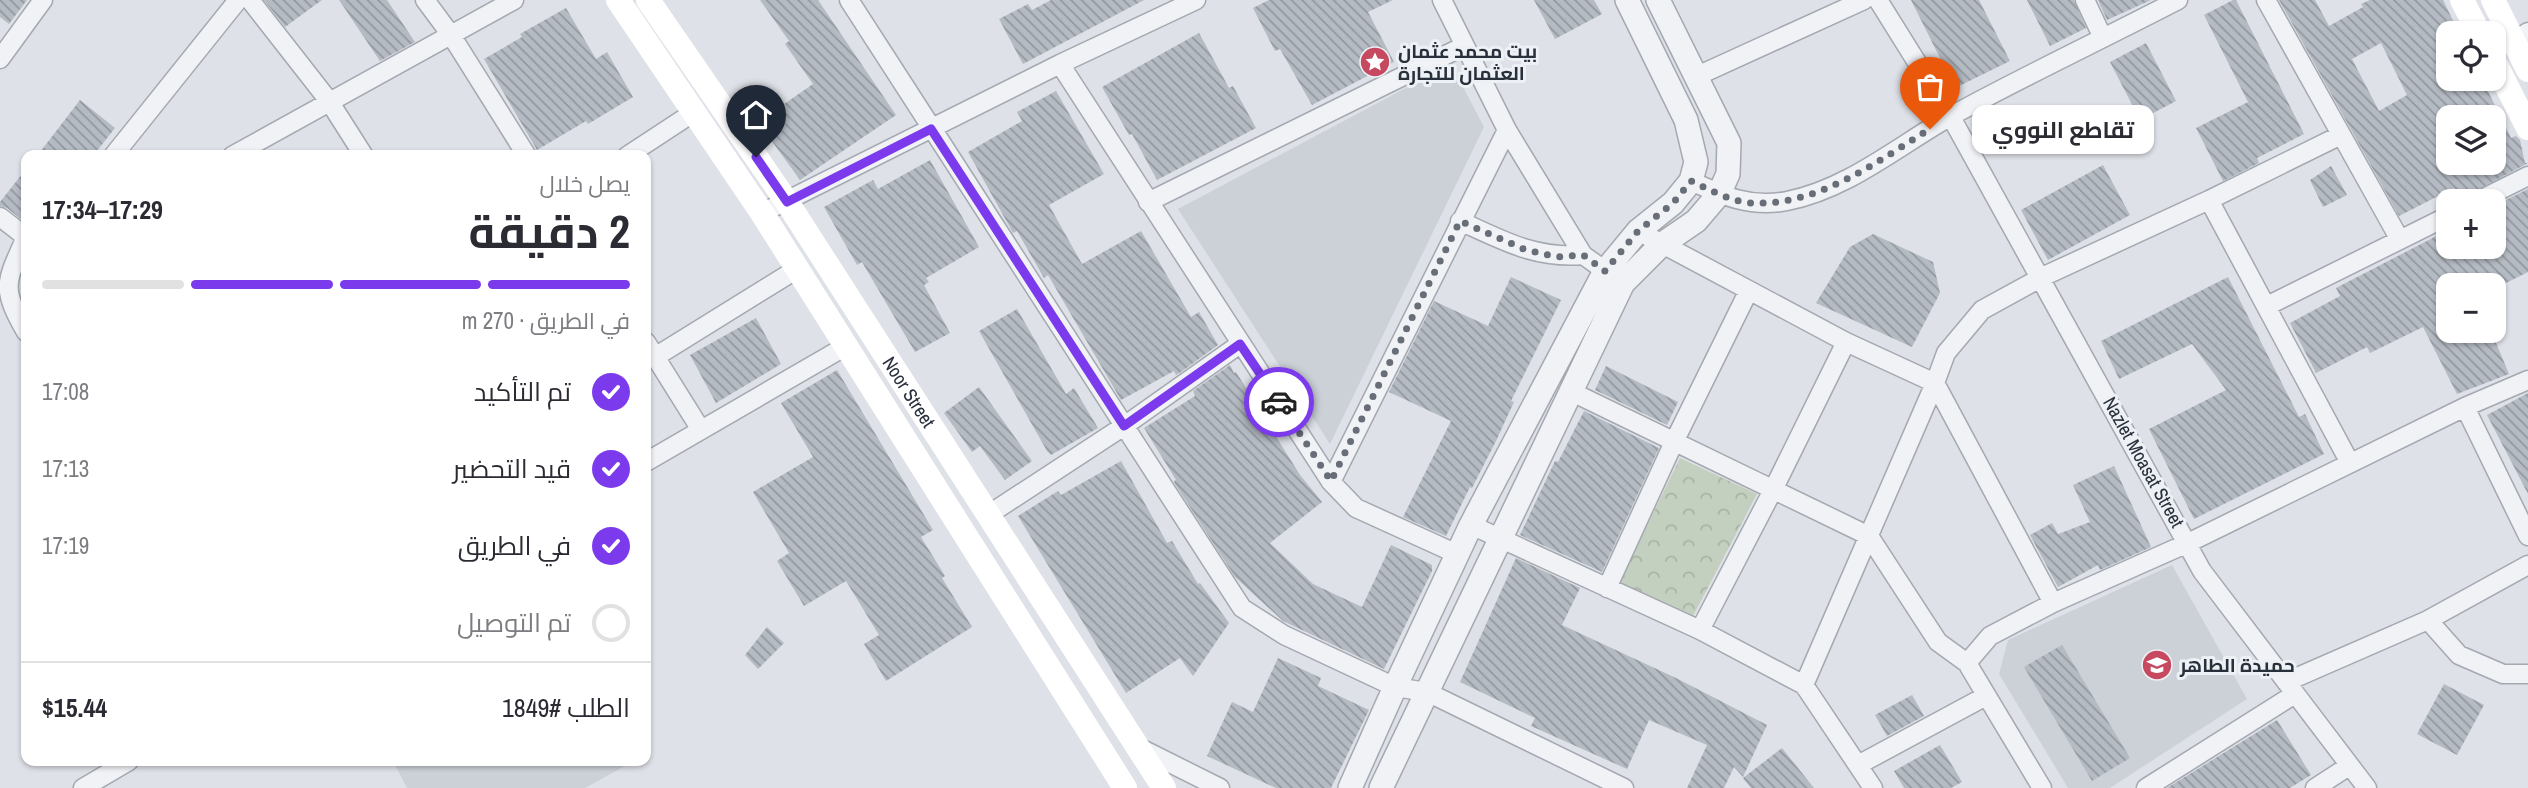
<!DOCTYPE html>
<html lang="ar">
<meta charset="utf-8">
<style>
:root{--surface:#fff;--page:#f7f7f7;--text:#2b2b33;--muted:#7c7c81;--line:#e1e1e2;--accent:#7c3aed}
body{margin:0;font-family:"Archivo Narrow",Cairo,sans-serif;background:var(--page);color:var(--text);direction:rtl;height:100vh;display:flex;flex-direction:column;font-size:26px;white-space:nowrap}
*{box-sizing:border-box;margin:0}
p{font-size:23px;color:var(--muted)}
.icon{flex:none;width:38px;height:38px;fill:none;stroke:currentColor;stroke-width:2;stroke-linecap:round;stroke-linejoin:round}
.map{position:relative;flex:1;overflow:hidden;direction:ltr}
.details{position:absolute;left:21px;top:150px;width:630px;height:616px;display:flex;flex-direction:column;background:var(--surface);border-radius:14px;box-shadow:0 2px 5px #0004;direction:rtl}
.details>*{flex:none}
.controls{position:absolute;left:2436px;top:21px;display:grid;gap:14px}
.controls a{display:grid;place-items:center;width:70px;height:70px;border-radius:14px;background:var(--surface);box-shadow:0 2px 5px #0004;font-size:35px}
.pin{position:absolute;display:grid;place-items:center;width:60px;height:60px;color:#fff;margin:-72px -30px;border-radius:50% 50% 50% 0;rotate:-45deg;box-shadow:0 0 7px #0007}
.pin .icon{rotate:45deg}
.courier{position:absolute;display:grid;place-items:center;width:70px;height:70px;margin:-35px;border:5px solid #7c3aed;border-radius:50%;background:#fff;color:#222;box-shadow:0 2px 9px #0007}
.bubble{position:absolute;height:49px;border-radius:14px;background:var(--surface);box-shadow:0 2px 5px #0004;font-size:23px;font-weight:700;line-height:49px;text-align:center;direction:rtl}
.summary em{font-style:normal;font-weight:700}
.summary div{display:flex;flex-direction:column-reverse}
.summary{display:flex;align-items:center;justify-content:space-between;height:119px;padding:0 21px}
h1{font-size:46px;font-weight:700;line-height:52px}
.bar{display:grid;grid-template-columns:repeat(4,1fr);gap:10px 7px;align-content:center;height:84px;padding:0 21px}
.bar i{height:9px;border-radius:5px;background:var(--line)}
.bar .on{background:var(--accent)}
.bar p{grid-column:span 4}
.line{display:flex;align-items:center;gap:18px;padding:0 21px;border-top:2px solid var(--line)}
.line div{flex:1}
ol{padding:0 21px;list-style:none}
li{display:flex;align-items:center;gap:21px;height:77px}
li p{margin-inline-start:auto}
li .icon{padding:7px;border-radius:50%;background:var(--accent);color:#fff;stroke-width:4}
li:last-child{color:var(--muted)}
li i{width:38px;height:38px;border:4px solid var(--line);border-radius:50%}
.map>svg:first-child{display:block}
.built{fill:#ccd1d8}
.forest{fill:url(#forest-crowns)}
.building{fill:url(#building-back-hatch);fill-rule:evenodd}
.lines{fill:none;stroke-linecap:round;stroke-linejoin:round}
.minor-casing{stroke:#a4a8b0;stroke-width:21}
.tertiary-casing{stroke:#a4a8b0;stroke-width:26}
.minor{stroke:#f0f2f5;stroke-width:18}
.tertiary{stroke:#f0f2f5;stroke-width:23}
.secondary{stroke:#fff;stroke-width:24}
.done{stroke:#686e78;stroke-width:7;stroke-dasharray:0 12.6}
.route{stroke:#7c3aed;stroke-width:9}
.labels{text-anchor:middle;dominant-baseline:central;stroke-width:6;stroke-linejoin:round;paint-order:stroke}
.poi-label{font-size:19px;font-weight:bold;fill:#28303c;stroke:#edf0f4;text-anchor:start}
.street-label{font-size:19px;fill:#28303c;stroke:#edf0f4}
</style>
<div class="map">
<svg width="2528" height="788" viewBox="0 0 2528 788">
<defs>
<pattern id="forest-crowns" width="20" height="18" patternUnits="userSpaceOnUse" patternTransform="scale(1.75)"><rect width="20" height="18" fill="#c4d0bf"/><path d="M2 6a3 3 0 1 1 6 0M12 15a3 3 0 1 1 6 0" fill="none" stroke="#a8b3a5"/></pattern>
<pattern id="building-back-hatch" width="6" height="6" patternUnits="userSpaceOnUse" patternTransform="scale(1.75)"><rect width="6" height="6" fill="#b5bbc3"/><path d="M-1 5l2 2M0 0l6 6M5-1l2 2" fill="none" stroke="#9398a0"/></pattern>
</defs>
<rect width="100%" height="100%" fill="#dee1e7"/>
<path class="built" d="M1451,64L1484,127L1330,444L1178,209Z
M2172,565L2247,699L2110,788H2068L1999,674L2008,640Z
M393,761H634L585,788H407Z"/>
<path class="forest" d="M1680,458L1757,494L1692,618L1619,583Z"/>
<path class="building" d="M0,0H27L9,24L0,17Z
M264,0H322L285,27Z
M339,0H387L415,42L380,61Z
M760,0H818L896,115L800,180L758,122L813,84L785,44L789,41Z
M1051,0H1144L1023,64L999,19L1028,4L1032,10Z
M1269,0H1393L1368,12L1394,62L1312,105L1280,49L1275,51L1253,8Z
M1534,0H1594L1602,14L1555,39Z
M1911,0H1979L2010,61L1955,88Z
M2027,0H2074L2086,28L2050,46Z
M2098,0H2151L2107,20Z
M2233,0H2236L2304,134L2257,158L2259,163L2223,181L2196,128L2248,102L2204,15Z
M2279,0H2315L2329,26L2363,7L2361,4L2370,0H2443L2459,33H2448V79H2482L2511,138L2516,136L2520,140L2525,163H2528L2462,198L2454,188L2399,216ZM2381,43L2407,95L2379,111L2352,59ZM2448,117H2494V163H2469L2448,175Z
M566,8L596,59L607,52L633,97L588,124L586,121L537,150L484,59L522,37L520,34Z
M1199,33L1229,88L1233,86L1256,128L1157,180L1132,134L1129,135L1102,87Z
M2146,43L2176,101L2140,120L2110,62Z
M1056,91L1104,174L1049,205L1082,264L1141,231L1191,317L1199,312L1218,345L1181,372L1176,375L1174,371L1121,400L1048,275L1044,278L1017,231L1013,233L968,152L1022,121L1017,112Z
M80,100L115,128L93,156H37Z
M930,160L979,247L926,278L929,282L924,285L950,333L915,352L862,262L857,265L824,207L873,180L878,189Z
M2103,165L2130,215L2048,260L2021,210Z
M2331,166L2347,195L2323,207L2310,180Z
M26,169V223L7,208L0,206V202Z
M2528,189V272L2502,285H2448V331H2491L2509,374L2457,394L2423,327L2370,353L2367,347L2316,373L2290,323L2340,296L2336,288L2448,230V247H2494V206Z
M1873,234L1933,262L1940,293L1912,347L1816,303L1850,247Z
M1511,277L1561,300L1511,401L1514,402L1496,441L1472,488L1470,487L1446,536L1403,517L1451,421L1389,392L1434,301L1488,326Z
M2228,277L2299,417L2305,414L2324,454L2194,519L2149,429L2226,390L2192,344L2119,379L2101,341Z
M1017,309L1066,394L1074,388L1098,428L1051,455L1047,451L979,331Z
M756,318L781,364L716,403L690,355Z
M1230,365L1234,373L1236,372L1300,475L1322,502L1270,543L1313,584L1362,607L1391,545L1432,565V571L1384,669L1283,621L1235,577L1175,484L1174,481L1176,480L1144,428L1195,396L1193,391Z
M1606,366L1678,402L1667,425L1595,390Z
M837,370L933,530L921,537L945,576L942,578L972,627L886,681L864,644L879,635L846,581L804,606L777,561L789,553L753,492L813,457L781,403Z
M979,387L1032,461L1005,480L980,446L972,452L944,413Z
M2528,393V494L2487,415Z
M1584,411L1659,448L1602,572L1520,535L1555,461L1558,462Z
M1121,461L1167,543L1172,541L1198,584L1200,583L1229,623L1193,676L1180,658L1126,693L1018,516L1058,491L1061,495Z
M2114,466L2151,547L2100,570L2098,565L2058,587L2030,535L2052,523L2058,534L2090,522L2073,485Z
M1516,558L1580,588L1562,625L1676,678L1767,725L1743,777L1734,767L1724,788H1687L1707,745L1649,720L1627,769L1531,726L1535,718L1460,682Z
M767,627L784,643L758,669L745,655Z
M2062,645L2130,758L2092,781L2024,667Z
M1278,658L1321,678L1318,686L1369,710L1331,788H1276L1207,756L1232,702L1253,712Z
M2444,684L2484,705L2457,755L2417,734Z
M1912,695L1924,716L1887,736L1875,715Z
M2277,720L2311,775L2290,788H2167Z
M1940,745L1962,782L1951,788H1904L1894,771Z
M1782,748L1814,788H1751L1743,778Z"/>
<g class="lines">
<g class="minor-casing">
<path id="minor" d="M250,0L329,101L364,156
M425,0L451,35L527,156
M849,0L1242,608L1284,635L1395,687L1427,692L1624,788
M1442,0L1507,130L1583,255L1614,277
M1878,0L1951,117L2202,571L2367,788
M2085,0L2103,38
M2266,0L2400,240
M2513,42L2528,32
M0,59L43,0
M1060,64L1331,482L1356,508L1457,554
M1697,76L1864,0
M113,156L238,0
M232,156L514,0
M627,156L694,112
M1691,181C1724,196 1750,208 1787,201C1848,189 1898,146 1951,116C2026,75 2103,39 2178,0
M2209,200L2350,463
M2478,201L2528,176
M1148,202L1464,46
M762,213L1060,64L1196,0
M0,217L26,237
M1460,221C1502,240 1535,259 1583,255
M1638,231L1846,342L1935,383L2053,603
M26,237C6,282 0,287 26,332
M2267,306L2448,216
M646,342L701,430
M655,357L797,269
M1572,392L1869,536L1938,642L1967,663
M2465,407L2528,536
M646,462L846,346
M1331,482L1507,130
M988,515L1124,426L1240,344
M1471,525L1700,630L1804,685L1873,788
M1607,588L1674,442L1748,292
M2428,620L2459,655L2503,674H2528
M1700,630L1773,490L1846,342
M2286,682L2428,620L2528,565
M1804,685L1935,383L1946,353L1982,310L2042,277L2209,200L2341,135
M1138,747L1220,788
M1858,765L1986,696
M83,788L129,761
M2042,788L1967,663L1990,636L2053,603L2188,543L2465,407L2528,380
M2146,788L2295,694
M2315,788L2349,766"/>
</g>
<g class="tertiary-casing">
<path id="tertiary" d="M1350,788L1395,687L1471,525L1605,271L1638,231L1673,203L1691,181L1696,162L1686,120L1627,0
M1381,788L1623,283L1661,245L1696,221L1719,194L1728,174L1729,143L1658,0"/>
</g>
<use href="#minor" class="minor"/>
<use href="#tertiary" class="tertiary"/>
<g class="secondary">
<path d="M618,0L762,213L1125,788"/>
<path id="s1" d="M648,0L787,202L1164,788"/>
<path d="M2462,0L2479,33"/>
<path d="M2493,0L2528,70"/>
<path d="M2494,61L2528,128"/>
</g>
</g>
<g class="lines">
<path class="done" d="M1279,402L1331,481L1460,221L1526,250L1558,257L1583,255L1605,271L1638,231L1673,203L1691,181C1709,189 1731,202 1752,203C1819,206 1876,162 1930,129"/>
<path class="route" d="M756,157L787,202L931,129L1124,426L1240,344L1279,402"/>
</g>
<defs>
<g id="sight-disc" transform="scale(1.575)"><circle r="9.5" fill="#c6495f" stroke="#edf0f4"/><path d="M0-6L1.8-2.2L6-1.7L2.9 1.2L3.7 5.4L0 3.3L-3.7 5.4L-2.9 1.2L-6-1.7L-1.8-2.2Z" fill="#fff"/></g>
<g id="school-disc" transform="scale(1.575)"><circle r="9.5" fill="#c6495f" stroke="#edf0f4"/><path d="M0-5L7-2L0 1L-7-2ZM-4 1L0 2.5L4 1V4Q0 6-4 4Z" fill="#fff"/></g>
</defs>
<g fill-rule="evenodd">
<use href="#sight-disc" x="1375" y="62"/>
<use href="#school-disc" x="2157" y="665"/>
</g>
<g class="labels">
<g class="poi-label">
<text x="1398" y="51">بيت محمد عثمان<tspan x="1398" dy="22">العثمان للتجارة</tspan></text>
<text x="2180" y="665">حميدة الطاهر</text>
</g>
<g class="street-label">
<text stroke="none"><textPath href="#s1" startOffset="471">Noor Street</textPath></text>
<text transform="translate(2144 462) rotate(61)">Nazlet Moasat Street</text>
</g>
</g>
</svg>
<div class="controls">
<a><svg class="icon" aria-label="locate" viewBox="0 0 24 24"><circle cx="12" cy="12" r="6"/><path d="M12 2v4M12 18v4M2 12h4M18 12h4"/></svg></a>
<a><svg class="icon" aria-label="layers" viewBox="0 0 24 24"><path d="M12 4l9 5-9 5-9-5zM3 14l9 5 9-5"/></svg></a>
<a>+</a>
<a>−</a>
</div>
<div class="pin" style="left:1930px;top:129px;background:#ea580c"><svg class="icon" aria-label="bag" viewBox="0 0 24 24"><path d="M5 8h14l-1 12H6zM9 8a3 3 0 0 1 6 0"/></svg></div>
<div class="pin" style="left:756px;top:157px;background:#1f2937"><svg class="icon" aria-label="home" viewBox="0 0 24 24"><path d="M3 11l9-7 9 7M6 9v11h12V9"/></svg></div>
<div class="courier" style="left:1279px;top:402px"><svg class="icon" aria-label="car" viewBox="0 0 24 24"><path d="M5 17H2v-5l4-1 3-4h7l3 4 3 1v5h-3M9 17h6M6 11h13"/><circle cx="7" cy="17" r="2"/><circle cx="17" cy="17" r="2"/></svg></div>
<div class="bubble" style="left:1972px;top:105px;width:182px">تقاطع النووي</div>
<section class="details">
<div class="summary"><div><h1>2 دقيقة</h1><p>يصل خلال</p></div><em>17:29–17:34</em></div>
<div class="bar"><i class="on"></i><i class="on"></i><i class="on"></i><i></i><p>في الطريق · 270 m</p></div>
<ol>
<li><svg class="icon" aria-label="check" viewBox="0 0 24 24"><path d="M5 12l5 5 9-10"/></svg>تم التأكيد<p>17:08</p></li>
<li><svg class="icon" aria-label="check" viewBox="0 0 24 24"><path d="M5 12l5 5 9-10"/></svg>قيد التحضير<p>17:13</p></li>
<li><svg class="icon" aria-label="check" viewBox="0 0 24 24"><path d="M5 12l5 5 9-10"/></svg>في الطريق<p>17:19</p></li>
<li><i></i>تم التوصيل</li>
</ol>
<div class="line" style="height:91px"><div>الطلب #1849</div><b>$15.44</b></div>
</section>
</div>
